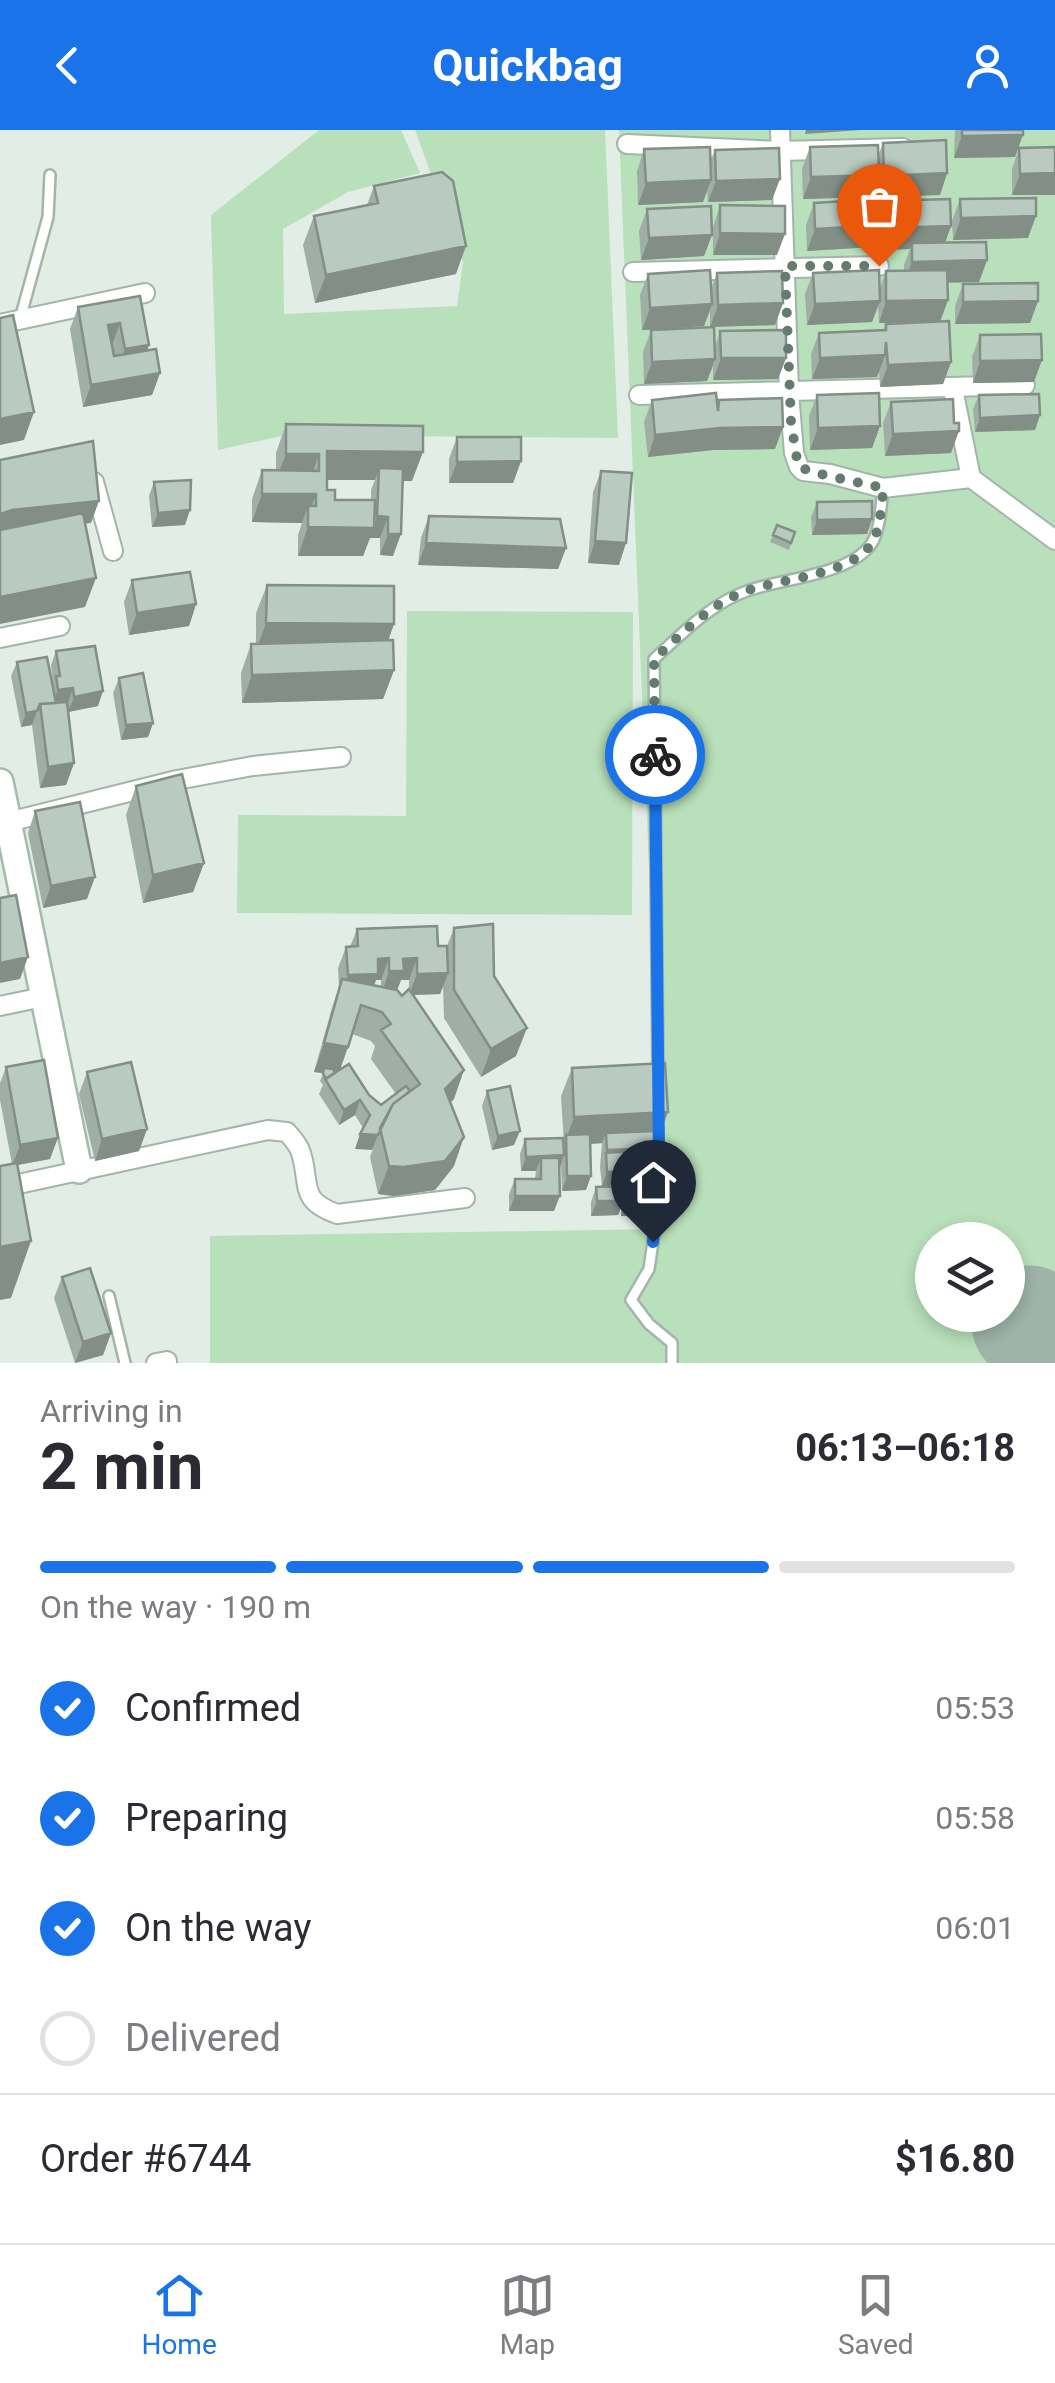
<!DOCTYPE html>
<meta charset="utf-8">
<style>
:root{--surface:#fff;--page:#f2f2f3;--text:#2b2b33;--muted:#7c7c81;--line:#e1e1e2;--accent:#1a73e8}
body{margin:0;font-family:Roboto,sans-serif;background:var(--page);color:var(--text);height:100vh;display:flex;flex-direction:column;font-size:38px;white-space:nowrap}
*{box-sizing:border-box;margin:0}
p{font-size:32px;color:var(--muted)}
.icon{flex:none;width:55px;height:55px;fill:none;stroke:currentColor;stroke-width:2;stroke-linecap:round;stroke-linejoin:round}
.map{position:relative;height:1233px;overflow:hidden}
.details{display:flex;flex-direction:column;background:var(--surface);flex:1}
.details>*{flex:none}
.fabs{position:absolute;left:915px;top:1092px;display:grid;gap:20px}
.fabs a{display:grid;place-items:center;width:110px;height:110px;border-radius:50%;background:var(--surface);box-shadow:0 5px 15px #0003;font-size:50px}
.pin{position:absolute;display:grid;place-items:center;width:85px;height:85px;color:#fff;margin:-102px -42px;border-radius:50% 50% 50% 0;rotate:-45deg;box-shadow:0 0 10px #0007}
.pin .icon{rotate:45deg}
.courier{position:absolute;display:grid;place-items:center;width:100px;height:100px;margin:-50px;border:8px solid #1a73e8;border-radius:50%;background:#fff;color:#222;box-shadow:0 2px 12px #0007}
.summary em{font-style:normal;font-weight:700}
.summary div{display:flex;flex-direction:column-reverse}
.summary{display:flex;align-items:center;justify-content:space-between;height:170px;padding:0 40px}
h1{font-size:65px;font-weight:700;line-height:75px}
.bar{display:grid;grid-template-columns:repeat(4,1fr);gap:15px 10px;align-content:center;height:120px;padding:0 40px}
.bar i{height:12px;border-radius:8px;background:var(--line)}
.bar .selected{background:var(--accent)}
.bar p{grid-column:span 4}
.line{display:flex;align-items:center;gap:25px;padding:0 40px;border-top:2px solid var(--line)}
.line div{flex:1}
ol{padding:0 40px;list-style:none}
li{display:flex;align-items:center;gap:30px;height:110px}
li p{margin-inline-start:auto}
li .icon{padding:10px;border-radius:50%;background:var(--accent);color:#fff;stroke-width:4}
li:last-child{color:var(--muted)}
li i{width:55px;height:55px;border:5px solid var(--line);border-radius:50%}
header{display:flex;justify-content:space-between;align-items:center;height:130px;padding:0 40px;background:var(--accent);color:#fff;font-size:45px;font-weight:700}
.tab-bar{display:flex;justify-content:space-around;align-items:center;height:140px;border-top:2px solid var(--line);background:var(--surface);font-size:28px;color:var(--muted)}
.tab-bar a{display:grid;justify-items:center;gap:5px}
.tab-bar .selected{color:var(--accent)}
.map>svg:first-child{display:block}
.green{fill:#b8e0ba;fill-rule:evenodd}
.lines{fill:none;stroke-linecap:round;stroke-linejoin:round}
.runway{stroke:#9eb4a8;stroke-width:115}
.lane-casing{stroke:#a3b5ab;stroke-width:14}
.street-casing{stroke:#a3b5ab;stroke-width:22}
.secondary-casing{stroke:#a1bcad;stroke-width:30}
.lane{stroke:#fff;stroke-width:9}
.street{stroke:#fff;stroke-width:18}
.secondary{stroke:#fff;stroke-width:25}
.wall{fill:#9fafa5;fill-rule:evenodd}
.shaded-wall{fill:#828e86}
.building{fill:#b9cbc0;stroke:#828e86;stroke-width:2.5}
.done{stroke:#647c6f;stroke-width:10;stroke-dasharray:0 18}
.route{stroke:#1a73e8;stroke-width:12}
</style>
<header><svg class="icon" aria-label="back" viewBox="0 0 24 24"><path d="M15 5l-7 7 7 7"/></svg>Quickbag<svg class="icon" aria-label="person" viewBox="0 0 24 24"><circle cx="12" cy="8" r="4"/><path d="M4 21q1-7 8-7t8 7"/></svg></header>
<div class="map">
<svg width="1055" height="1233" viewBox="0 0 1055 1233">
<rect width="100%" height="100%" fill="#e1ede5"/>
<path class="green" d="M319,0H401L420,43L348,62L283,99L284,184L457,176L463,132L415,0H605L618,308L286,305L218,320L211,85Z
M619,0H1055V1233H210V1106L663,1099L660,1010L564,1016L561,966L658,960ZM932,1110H1008V1185H932Z
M407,481L633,482L632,785L237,783L238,685L406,686Z"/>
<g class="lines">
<path class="runway" d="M1029,1193L1055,1222"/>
<g class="lane-casing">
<path id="lane" d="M20,189L48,87L50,45
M658,942L654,529C682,504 710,474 747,461C781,448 864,445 876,404C881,390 881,373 883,358
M658,998L657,1084L649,1139L631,1170L649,1194L672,1213V1233
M109,1166L125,1233"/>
</g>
<g class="street-casing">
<path id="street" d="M780,0L789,262L794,323L799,337L803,341L830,344L883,358L971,348
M627,14L779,21L903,18
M633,142L879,136
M0,194L145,163
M953,259L971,348L1055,410
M639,265L1025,255
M94,352L113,421
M0,508L60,496
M0,694L177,650L253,636L341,627
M0,876L43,867
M0,1058L268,1000L287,1002C292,1008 299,1015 301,1023C311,1055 298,1070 337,1084L465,1068
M156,1233L167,1231"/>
</g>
<g class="secondary-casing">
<path id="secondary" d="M0,652L79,1040"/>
</g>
<use href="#lane" class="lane"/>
<use href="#street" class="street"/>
<use href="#secondary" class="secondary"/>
</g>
<path class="wall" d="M955,0H1023L1015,27L954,28Z
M883,13L947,43L940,65L876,67V54L871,67L803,69L802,39L810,17L878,26Z
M1055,17L1012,65V39L1019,18Z
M644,19L710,32L715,20L772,70L708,72L707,61L703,72L638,75L637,41Z
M374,56L456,144L315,173L303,115L314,86L367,75Z
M960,69L1028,108L953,110L952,91Z
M885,71L951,96L945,113L987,130L979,152L947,153L948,170L940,191L951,232L943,254L880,257L879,242L877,247L812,249L811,224L819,203L883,200L886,194L916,192L879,193L878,176L872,192L807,195L805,164L813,143L880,158L886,141H904V135L910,119L878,120V103L872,117L807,121L806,95L814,73L880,86Z
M720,75L777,125H713V97Z
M647,79L704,126L641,130L639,101Z
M717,143L783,173L775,195L710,197V181L704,196L642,200L640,165L648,144L711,160Z
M963,154L1038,171L1030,193L955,194V176Z
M140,166L148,220L160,243L152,265L83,277L70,199L78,177Z
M651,200L715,217L720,201L786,228L778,249L713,250V236L707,251L644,254L643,222Z
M980,205L1034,252L973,253L972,227Z
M817,265L880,296L872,318L810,320L809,286Z
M979,265L1040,285L1035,300L975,302L973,279Z
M652,270L717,275L719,270L775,319L713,320L648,327L644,292Z
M891,272L951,323L885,326L883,293Z
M286,294L412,351H402L393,426L380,425V408H370L363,426H298V405L302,393L252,392V369L262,340L276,341V323ZM327,350H375L371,360V370H335L327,360Z
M457,307L521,331L513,353H449V329Z
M601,341L619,435L588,433L593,362Z
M154,352L185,395L152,397L149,366Z
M817,372L872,389L867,404L812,405L811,387Z
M429,386L566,418L558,439L418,435L421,408Z
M777,395L795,402L789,420L770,412Z
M132,450L196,474L189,496L129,505L124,472Z
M267,455L388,510L394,540L383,569L242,573L241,543L251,514H256V483Z
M56,521L98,576L68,582L67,573L74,633L66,655L40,658L32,595L21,597L11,546L17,532L53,556L51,535Z
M119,548L153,593L148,607L121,610L113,563Z
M136,656L204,733L193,762L143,773L126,685Z
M35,681L87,769L43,778L28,703Z
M454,798L494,846L516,926L481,947L444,888L443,856L440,864L414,865L454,969L450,972L454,1036L435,1060L394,1066L378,1064L370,1027L373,1019H355L363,998L355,985L339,995L319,964L323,955L320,951L323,943L314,942L332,878L339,857L338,838L346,817H350L357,799L438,816H447ZM376,850H381V857L374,856ZM401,850H409V859L402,866L397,860ZM352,904L371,911L375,916L371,929L396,964L381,975L340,940Z
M6,937L50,1029L17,1035L11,1168L12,1034L0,970V953Z
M572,938L658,1010H656L655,1020L659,1038L654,1053L638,1054L644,1086H621V1077L618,1085L591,1086V1072L596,1057L623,1063L626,1055L602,1056L600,1037L602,1013L590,1014L586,1060L562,1061L561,1033L554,1081H509V1064L515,1049H535L536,1041H521L520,1024L525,1009L564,1011L561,966Z
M87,942L147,999L139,1021L95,1031L79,964Z
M487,961L514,1015L492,1020L482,976Z
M62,1147L111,1203L103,1225L75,1233L54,1168Z"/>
<path class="shaded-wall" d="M806,0H861L805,4Z
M1023,5L1015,27L954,28L962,6Z
M947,43L940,65L876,67L884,46Z
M1055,43V65H1012L1020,44Z
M879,45L871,67L803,69L811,47Z
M780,49L772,70L708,72L716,51Z
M711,50L703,72L638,75L646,53Z
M1036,86L1028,108L953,110L961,88Z
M880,95L872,117L807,121L815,99Z
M951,96L943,118L912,113L910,119L878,120L886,98Z
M720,103L785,104L777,125H713Z
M712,105L704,126L641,130L649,108Z
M466,116L456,144L315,173L326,145Z
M987,130L979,152L904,153L912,132Z
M948,170L940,192L879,193L886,171Z
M880,171L872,192L807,195L815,174Z
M1038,171L1030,193L955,194L963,172Z
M783,173L775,195L710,197L718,175Z
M712,174L704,196L642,200L650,178Z
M120,193L112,215L108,195Z
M149,215L142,237L117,241L125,219Z
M885,225L877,247L812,249L820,228Z
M721,228H786L778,249L713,250Z
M715,229L707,251L644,254L652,232Z
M1042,230L1034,252L973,253L980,231Z
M951,232L943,254L880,257L888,235Z
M160,243L152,265L83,277L91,255Z
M34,282L24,310L0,315V289Z
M1040,285L1035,300L975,302L980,288Z
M880,296L872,318L810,320L818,298Z
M783,297L775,319L713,320L648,327L655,305L720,298Z
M959,301L951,323L885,326L893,304Z
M327,321L423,322L412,351H379V338L375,350H317Z
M286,324H319L309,353L275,352Z
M521,331L513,353H449L457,332Z
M262,364H316L308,386V376L302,393L252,392Z
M99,371L91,393L0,403V384L12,380Z
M190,380L185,395L152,397L158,383Z
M377,386L388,387L380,408H370L363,426H298L308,397L373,398Z
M872,389L867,404L812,405L817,390Z
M388,404H401L393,426L380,425Z
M595,411L626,413L619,435L588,433Z
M426,413L566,418L558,439L418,435Z
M96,448L85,477L0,494V467Z
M196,474L189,496L129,505L137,483Z
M266,493L394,494L384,523L256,521Z
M394,540L383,569L242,573L252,545Z
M73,558L68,573L52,574L58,560Z
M103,561L98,576L68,582L74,567Z
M37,581L32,595L21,597L26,583Z
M153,593L148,607L121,610L126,595Z
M74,633L66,655L40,658L48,637Z
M204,733L193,762L143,773L153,745Z
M95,747L87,769L43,778L51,756Z
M28,827L20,849L0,853V833Z
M389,828L381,850H376L370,865L340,867L348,845L378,829Z
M417,828L409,850H401L396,863H382L389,841L403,829Z
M448,843L440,864L409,865L417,844Z
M527,898L516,926L481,947L491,919Z
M324,913L348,917L338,945L314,942Z
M464,940L454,969L435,988L445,959Z
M360,970L355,985L339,995L344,980Z
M668,982L658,1010L607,1013L606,1003L602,1013L567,1015L566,1009L574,987Z
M147,999L139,1021L95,1031L102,1009Z
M520,1001L514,1015L492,1020L498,1006Z
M360,1004L378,1005L372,1020L355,1019Z
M464,1007L454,1036L435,1060L394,1066L378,1064L389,1036Z
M58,1008L50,1029L12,1036L20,1015Z
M656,1018L651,1032L606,1023L607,1020Z
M564,1025L559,1040L541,1028L536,1041H521L526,1027Z
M659,1038L654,1053L602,1056L607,1042Z
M567,1046H591L586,1060L562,1061Z
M515,1066H560L554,1081H509Z
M597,1071H623L618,1085L591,1086Z
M626,1072H649L644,1086H621Z
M31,1111L11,1168L0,1170V1117Z
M111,1203L103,1225L75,1233L83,1212Z"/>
<path class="building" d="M962,0H1023V5L962,6Z
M946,10L947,43L884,46L883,13Z
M878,15L879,45L811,47L810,17Z
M710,17L711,50L646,53L644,19Z
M1055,17V43L1020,44L1019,18Z
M779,18L780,49L716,51L715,20Z
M442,42L453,51L466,116L326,145L314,86L378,73L374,56Z
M1036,68V86L961,88L960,69Z
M879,69L880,95L815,99L814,73Z
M950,69L951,96L886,98L885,71Z
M720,75L785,76V104L720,103Z
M711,76L712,105L649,108L647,79Z
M986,112L987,130L912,132V113Z
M710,140L712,174L650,178L648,144Z
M879,140L880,171L815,174L813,143Z
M947,140L948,170L886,171V141Z
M782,141L783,173L718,175L717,143Z
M1038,153V171L963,172V154Z
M140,166L149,215L125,219L120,193L108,195L114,226L156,219L160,243L91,255L78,177Z
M13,185L34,282L0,289V188Z
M949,191L951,232L888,235L886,212L885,225L820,228L819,203L886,200V194Z
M714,197L715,229L652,232L651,200Z
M786,200V228H721L720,201Z
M1041,204L1042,230L980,231V205Z
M716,263L718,281L719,270L782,268L783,297L720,298L655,305L652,270Z
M879,263L880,296L818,298L817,265Z
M1039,264L1040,285L980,288L979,265Z
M953,269L954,293H959V301L893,304L891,272Z
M286,294L423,296V322L327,321V360H335V370H375L374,398L308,397V376H316V364H262V340L319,341V324H286Z
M457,307H521V331L457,332Z
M93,311L99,371L12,380L0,384V330Z
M379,338L403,339L401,404H388V387L377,386Z
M601,341L632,343L626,413L595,411Z
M191,350L190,380L158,383L154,352Z
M872,371V389L817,390V372Z
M83,383L96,448L0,467V400Z
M429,386L560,389L566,418L426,413Z
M777,395L795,402L791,413L773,405Z
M190,442L196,474L137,483L132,450Z
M267,455L394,456V494L266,493Z
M393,510L394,540L252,545L251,514Z
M95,516L103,561L74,567L73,558L58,560L56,546H60L56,521Z
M47,527L56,573L40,574L37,581L26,583L17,532Z
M143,543L153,593L126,595L119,548Z
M67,572L74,633L48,637L40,574Z
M182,644L204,733L153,745L136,656Z
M80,672L95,747L51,756L35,681Z
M16,765L28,827L0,833V768Z
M493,794L494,846L527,898L491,919L454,860V798Z
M437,796L438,816H447L448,843L417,844V828L403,829L404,841H389V828L378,829V844L348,845L346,817L358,816L357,799Z
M342,849L397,860L402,866L409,859L464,940L445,959L464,1007L445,1031L404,1037L389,1036L380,998L393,974L420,954L381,900L391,894L382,882L361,875L348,917L324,913Z
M44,930L58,1008L20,1015L6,937Z
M131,932L147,999L102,1009L87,942Z
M665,933L668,982L574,987L572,938Z
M349,934L369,965L381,975L406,956L410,961L393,974L378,1005L360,1004L370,985L360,970L344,980L325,949Z
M324,938L333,939L335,943L326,949L323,943Z
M510,956L520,1001L498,1006L487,961Z
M655,1001L656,1018L607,1020L606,1003Z
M590,1004L591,1046H567L566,1005Z
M563,1008L564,1025L526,1027L525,1009Z
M658,1019L659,1038L607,1042L606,1023Z
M541,1028H559L560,1066H515V1049H541Z
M17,1033L31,1111L0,1117V1036Z
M626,1054H649V1072H626Z
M623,1056V1071H597L596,1057Z
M90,1138L111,1203L83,1212L62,1147Z"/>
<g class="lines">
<path class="done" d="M655,625L654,529C682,504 710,474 746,461C781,448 864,445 876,404C881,390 881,373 884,358C866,354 808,343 798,336L791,292L785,136H879"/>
<path class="route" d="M653,1112L659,1028L655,625"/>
</g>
</svg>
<div class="fabs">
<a><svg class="icon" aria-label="layers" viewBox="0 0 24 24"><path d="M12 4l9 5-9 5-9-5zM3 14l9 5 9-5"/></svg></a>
</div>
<div class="pin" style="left:879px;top:136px;background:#ea580c"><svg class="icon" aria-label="bag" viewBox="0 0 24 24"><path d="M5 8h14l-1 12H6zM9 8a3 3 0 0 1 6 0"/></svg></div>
<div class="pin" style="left:653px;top:1112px;background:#1f2937"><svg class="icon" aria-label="home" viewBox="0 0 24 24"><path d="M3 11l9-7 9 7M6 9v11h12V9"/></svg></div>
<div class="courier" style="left:655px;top:625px"><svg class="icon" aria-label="bike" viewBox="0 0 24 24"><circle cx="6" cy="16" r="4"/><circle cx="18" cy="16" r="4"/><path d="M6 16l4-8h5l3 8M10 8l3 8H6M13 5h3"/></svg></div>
</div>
<section class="details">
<div class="summary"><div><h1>2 min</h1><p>Arriving in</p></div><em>06:13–06:18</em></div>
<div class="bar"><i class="selected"></i><i class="selected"></i><i class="selected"></i><i></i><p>On the way · 190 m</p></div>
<ol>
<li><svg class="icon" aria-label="check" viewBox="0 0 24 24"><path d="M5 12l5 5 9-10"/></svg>Confirmed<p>05:53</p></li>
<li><svg class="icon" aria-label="check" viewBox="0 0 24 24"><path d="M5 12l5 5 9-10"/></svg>Preparing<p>05:58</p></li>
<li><svg class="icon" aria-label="check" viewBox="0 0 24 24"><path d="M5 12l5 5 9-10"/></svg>On the way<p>06:01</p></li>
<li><i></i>Delivered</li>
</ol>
<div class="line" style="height:130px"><div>Order #6744</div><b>$16.80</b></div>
</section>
<nav class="tab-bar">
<a class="selected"><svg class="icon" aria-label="home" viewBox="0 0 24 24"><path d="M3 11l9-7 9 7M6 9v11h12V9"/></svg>Home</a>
<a><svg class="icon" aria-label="map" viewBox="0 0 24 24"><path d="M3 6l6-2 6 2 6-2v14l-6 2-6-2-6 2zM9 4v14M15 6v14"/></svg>Map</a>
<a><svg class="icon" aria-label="saved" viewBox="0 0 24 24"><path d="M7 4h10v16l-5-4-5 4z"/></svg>Saved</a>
</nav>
